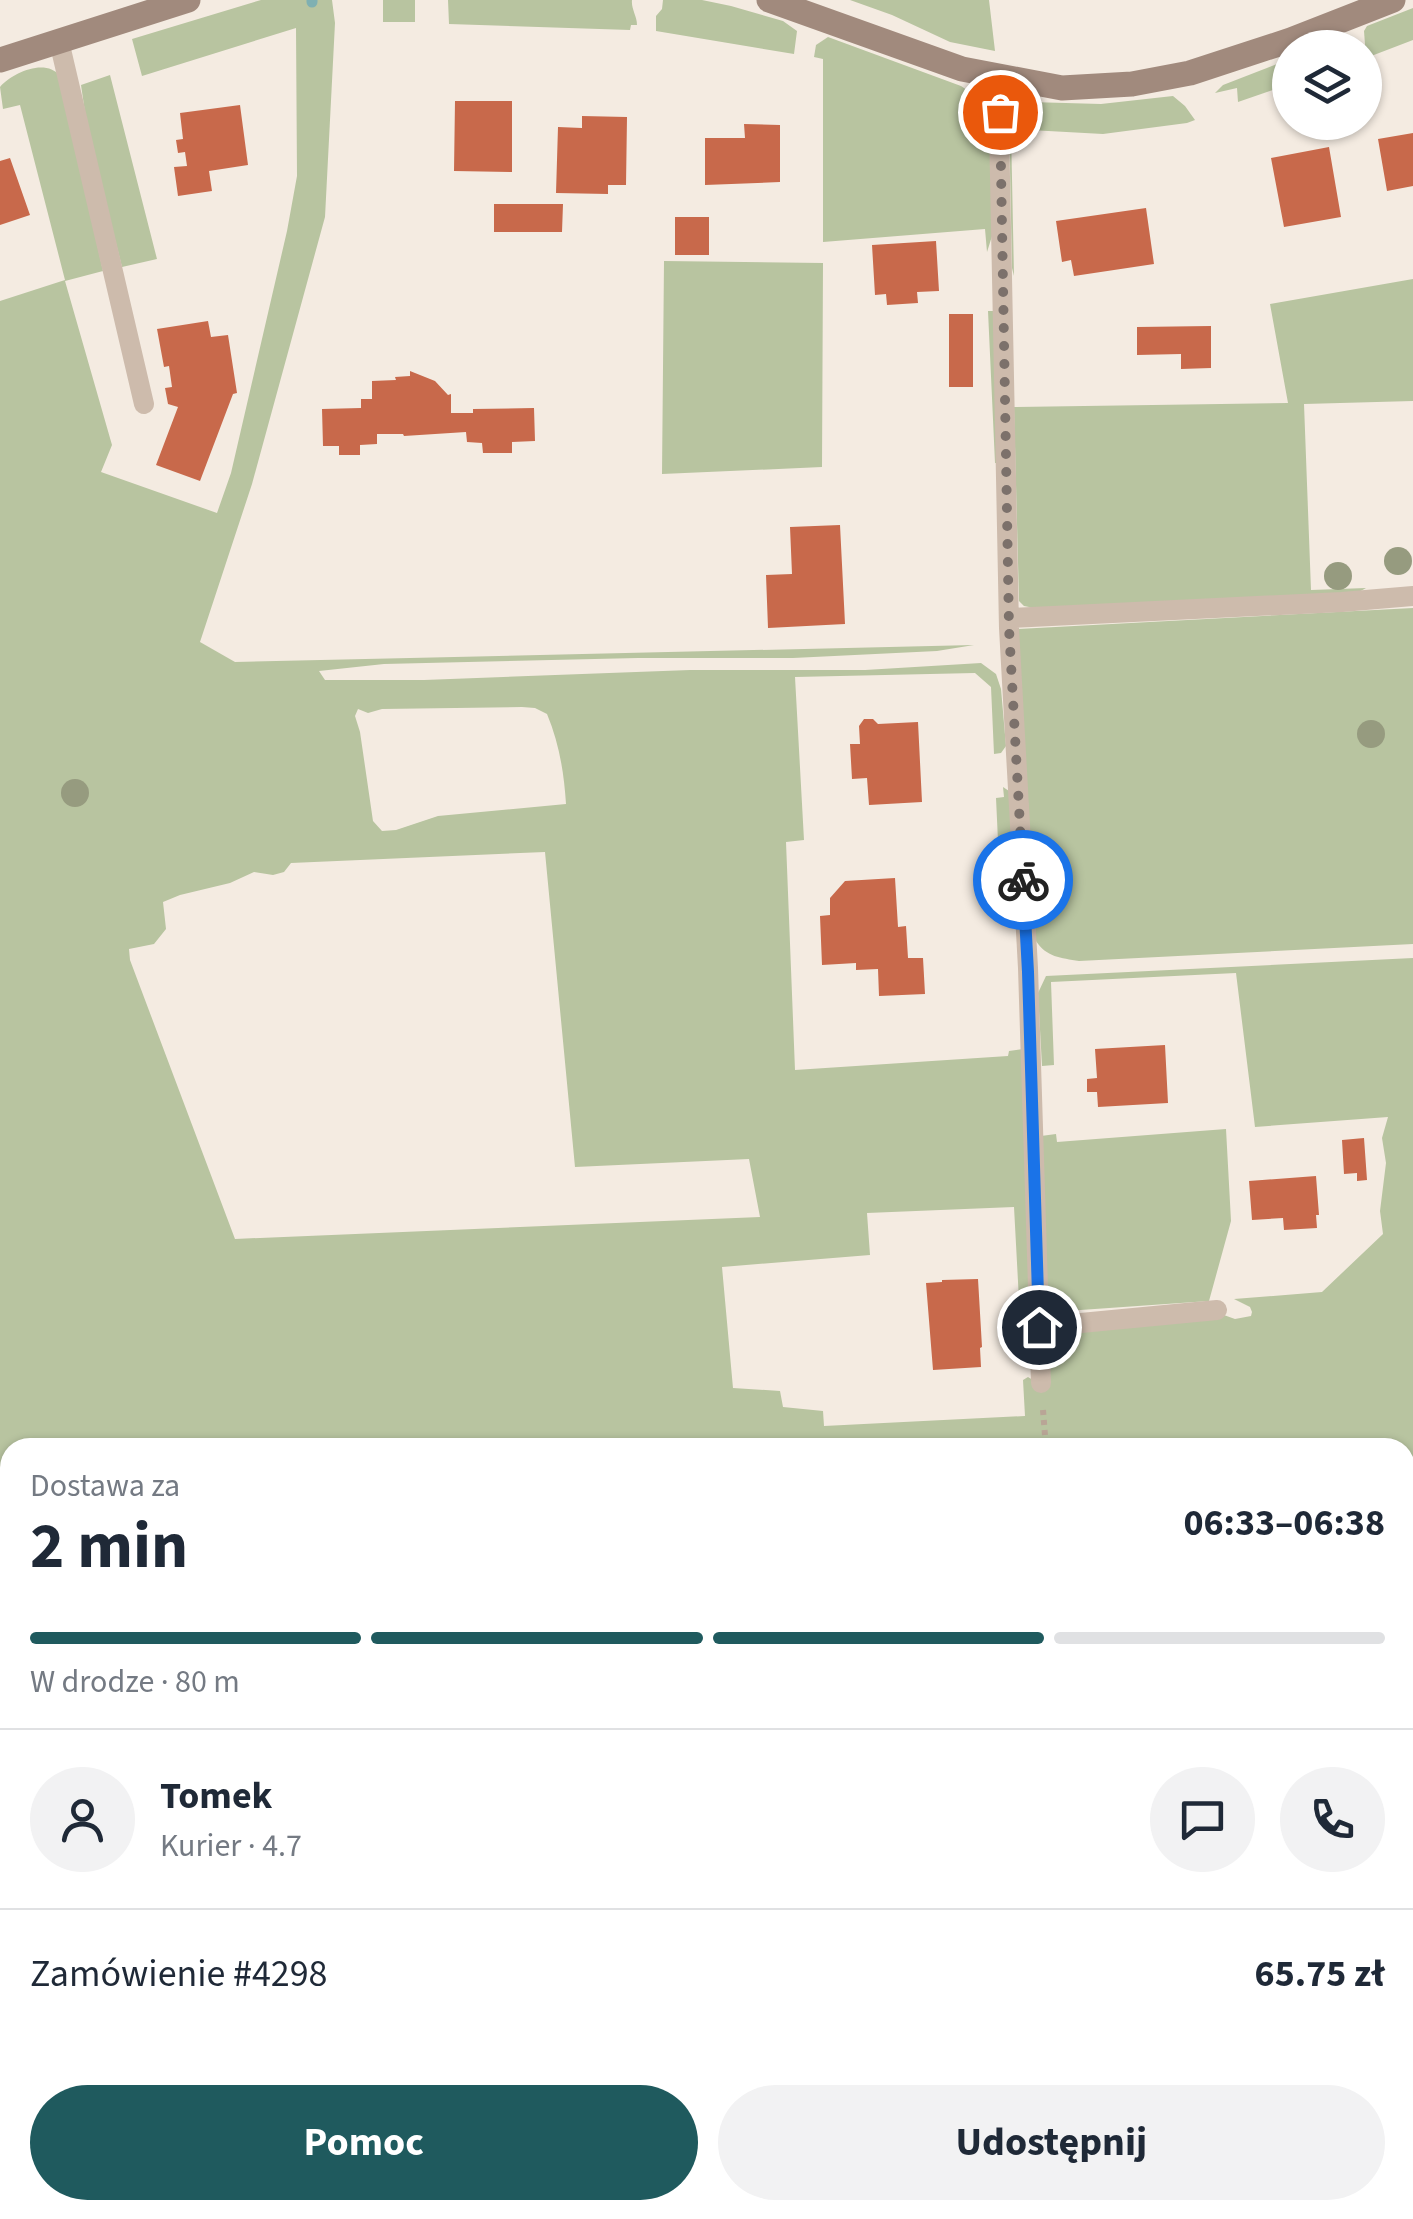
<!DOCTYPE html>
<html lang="pl">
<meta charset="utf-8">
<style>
:root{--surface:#fff;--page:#f2f2f3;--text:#1f2937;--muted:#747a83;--line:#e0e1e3;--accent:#1f5a5e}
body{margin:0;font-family:"Source Sans 3",sans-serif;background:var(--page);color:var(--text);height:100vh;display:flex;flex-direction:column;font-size:38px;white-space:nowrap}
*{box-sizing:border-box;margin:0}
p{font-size:32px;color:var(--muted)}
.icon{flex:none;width:55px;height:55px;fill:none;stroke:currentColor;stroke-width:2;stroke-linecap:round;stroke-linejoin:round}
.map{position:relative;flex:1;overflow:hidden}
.sheet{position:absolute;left:0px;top:1438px;width:1415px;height:782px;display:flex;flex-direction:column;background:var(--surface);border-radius:30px 30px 0 0;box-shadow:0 2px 8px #0004}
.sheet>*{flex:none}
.tools{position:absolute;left:1272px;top:30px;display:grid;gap:20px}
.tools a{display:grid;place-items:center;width:110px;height:110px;border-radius:50%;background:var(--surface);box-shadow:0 2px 8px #0004;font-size:50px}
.pin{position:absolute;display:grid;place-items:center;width:85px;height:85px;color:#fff;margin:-42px;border:5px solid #fff;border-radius:50%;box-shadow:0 2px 10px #0007}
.courier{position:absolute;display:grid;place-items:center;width:100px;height:100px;margin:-50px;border:8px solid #1a73e8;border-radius:50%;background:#fff;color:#222;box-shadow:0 2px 12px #0007}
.overview em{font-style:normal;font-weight:700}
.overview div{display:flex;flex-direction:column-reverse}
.overview{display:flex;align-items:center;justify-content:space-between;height:170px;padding:0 30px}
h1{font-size:65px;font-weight:700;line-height:75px}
.bar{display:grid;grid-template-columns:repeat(4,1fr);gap:15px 10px;align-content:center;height:120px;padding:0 30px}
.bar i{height:12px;border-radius:8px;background:var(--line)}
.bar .on{background:var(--accent)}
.bar p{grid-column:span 4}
.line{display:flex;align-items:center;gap:25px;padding:0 30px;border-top:2px solid var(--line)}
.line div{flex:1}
.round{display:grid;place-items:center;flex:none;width:105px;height:105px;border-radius:52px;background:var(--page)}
.primary-button{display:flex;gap:20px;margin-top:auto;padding:20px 30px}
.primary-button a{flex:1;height:115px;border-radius:60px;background:var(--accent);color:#fff;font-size:40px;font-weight:700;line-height:115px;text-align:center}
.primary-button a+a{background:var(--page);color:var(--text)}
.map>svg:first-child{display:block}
.green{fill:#b8c4a0;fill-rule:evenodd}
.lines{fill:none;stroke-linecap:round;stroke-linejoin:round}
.stream{stroke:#7fb0b2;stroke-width:11}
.building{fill:#c8694b}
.path{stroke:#b9a596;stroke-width:6;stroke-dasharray:5 5;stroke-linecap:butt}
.lane{stroke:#cdbbac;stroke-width:20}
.secondary{stroke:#a18a7d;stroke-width:25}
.tree{fill:#969b7f}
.done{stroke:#7c716b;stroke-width:10;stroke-dasharray:0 18}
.route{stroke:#1a73e8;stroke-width:12}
</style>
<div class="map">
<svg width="1413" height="2219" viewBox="0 0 1413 2219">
<rect width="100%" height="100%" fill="#f4ebe1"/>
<path class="green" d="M261,0H332L335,23L325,217L252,484L200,642L235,662L974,645L937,651L793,658H638L384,664L319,671L325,680H424L690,670H865L981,663L996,674L1001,689L1006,746L1001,753L994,754L991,687L975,673L795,677L804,840L786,842L795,1070L1008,1056L1009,1051L1023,1049L1030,1341L1028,1350L1022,1356L1014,1207L867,1213L870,1255L722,1267L733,1388L780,1391L783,1407L823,1411L824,1426L1025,1416L1023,1380L1028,1377L1036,1382L1052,1334C1109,1331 1165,1321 1221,1314L1235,1319L1251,1316L1252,1312L1250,1307L1234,1299L1322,1292L1383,1234L1380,1211L1386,1163L1382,1138L1388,1117L1255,1127L1236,973L1051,982L1054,1065L1042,1066L1038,993L1046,976L1413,958V1612H1405V1448H10V1519L0,1517V301L65,280L20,105L3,109L0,87C13,72 46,58 60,76L103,271L65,281L112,445L101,472L217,513L231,473L287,231L297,176L296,28L142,76L132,39ZM522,707L535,708L547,714C559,743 564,772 566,804L438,816L396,830L382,831L373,821L360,732L355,716L358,709L368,713L382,709ZM545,852L575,1167L749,1159L760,1217L235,1239L130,960L129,949L154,944L166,929L163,902L180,895L230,883L254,872L273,875L284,872L291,863Z
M383,0H415V22H383Z
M448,0H632C631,9 637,16 637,25H631L630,30L449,24Z
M663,0H702L731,6L783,21L797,31L794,54L656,31V16L662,9Z
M850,0H989L995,51L950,42L892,15Z
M1413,8V40L1366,58L1364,31L1367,26Z
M828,37L961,86L976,96L984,106L989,125L993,233L987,252L985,229L823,242V59L814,57L816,45Z
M1290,59V84L1238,102L1237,88L1215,93L1223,85Z
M110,75L157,259L122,267L88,133L81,85Z
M1173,96L1185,106L1195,120L1187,123L1103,134L1011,129L1014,276L1012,268L1009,118L1030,102L1101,104Z
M664,261L823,263L822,467L662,474Z
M1413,279V401L1304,404L1311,590L1366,588L1359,592L1034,608L1024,606L1019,601L1014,407L1288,403L1270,304Z
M988,311H995L998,463H995Z
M1413,608V944L1079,961C1061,958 1046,957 1036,941L1018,629Z
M1003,787L1009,791L1014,877L1005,884H1000L996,798L1004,797Z
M1226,1129L1231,1221L1209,1301L1052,1312V1318L1048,1308L1041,1136L1056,1134L1057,1142Z
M0,1660L10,1663V2210H792V2219H0Z
M1405,1762H1413V2219H1047V2210H1405Z"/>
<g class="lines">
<path class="stream" d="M312,2V0"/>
</g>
<path class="building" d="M455,101H512V172L454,171Z
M240,105L248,165L209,171L212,191L178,196L174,167L187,166L185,152L178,153L176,140L183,139L180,113Z
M582,116L627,117L626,185H608V194L556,193L558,127L582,128Z
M744,124L780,125V182L705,185V138H745Z
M1413,133V186L1387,191L1378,139Z
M1329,147L1341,217L1284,227L1271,158Z
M10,158L30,215L0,225V161Z
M494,204H563L562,232H494Z
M1146,208L1154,264L1074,276L1071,260L1062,262L1056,221Z
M675,217H709V255H675Z
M936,241L939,291L917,292L918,303L887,305L886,294L875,295L872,245Z
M949,314H973V387H949Z
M208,321L211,337L228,335L237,393L233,394L200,481L156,465L178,407L168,404L165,388L172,387L169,366L164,367L157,329Z
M1211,326V368L1181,369V354L1137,355V327Z
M410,371L435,381L448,395L451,394V413H473V409L534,408L535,441L512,442V453H483L482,443L467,442L466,432L404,436L403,434H377V444L360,445V455H339V446H323L322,409L361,408V399H372V381L396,380L395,377L410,376Z
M840,525L845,624L768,628L766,575L792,574L790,527Z
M864,719H873L878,724L918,722L922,802L869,805L867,778L852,779L850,744H860L859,726Z
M895,878L898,927L906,926L908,958H923L925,994L879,996L878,969L856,970V963L822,965L820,916L830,915V898L845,881Z
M1165,1045L1168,1103L1098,1107L1097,1092H1087V1079L1097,1078L1095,1049Z
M1364,1138L1367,1180L1357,1181V1173L1344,1174L1342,1140Z
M1316,1176L1319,1215H1316L1317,1228L1284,1230L1283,1218L1252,1220L1249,1181Z
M978,1279L982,1347L980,1348L981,1367L933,1370L926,1283L942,1282V1280Z"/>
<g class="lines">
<path class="path" d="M1043,1410L1046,1448
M0,2090H10
M233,2219L239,2210"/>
<path class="lane" d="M59,41L144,404
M998,77L1009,628L1028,968L1041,1383
M1009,618L1342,602L1413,596
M1039,1327L1217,1310"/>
<path class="secondary" d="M769,0L962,69L1062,88L1132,84L1190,73L1291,40L1393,0
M0,60L188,0"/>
</g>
<g class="tree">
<circle cx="1398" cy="561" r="14"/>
<circle cx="1338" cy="576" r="14"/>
<circle cx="1371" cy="734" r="14"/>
<circle cx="75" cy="793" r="14"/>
</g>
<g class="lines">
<path class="done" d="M1000,112L1009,628L1023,880"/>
<path class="route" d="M1023,880L1028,972L1039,1327"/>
</g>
</svg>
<div class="tools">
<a><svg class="icon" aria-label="layers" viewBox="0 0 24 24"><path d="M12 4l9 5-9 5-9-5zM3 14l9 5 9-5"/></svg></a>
</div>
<div class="pin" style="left:1000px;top:112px;background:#ea580c"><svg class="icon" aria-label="bag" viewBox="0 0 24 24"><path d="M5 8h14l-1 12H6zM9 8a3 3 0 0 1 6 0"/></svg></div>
<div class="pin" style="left:1039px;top:1327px;background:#1f2937"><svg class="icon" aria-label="home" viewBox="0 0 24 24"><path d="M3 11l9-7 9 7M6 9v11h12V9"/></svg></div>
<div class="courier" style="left:1023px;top:880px"><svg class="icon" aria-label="bike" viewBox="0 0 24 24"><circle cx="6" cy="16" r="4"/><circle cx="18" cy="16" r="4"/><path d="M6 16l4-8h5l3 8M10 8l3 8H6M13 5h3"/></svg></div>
<section class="sheet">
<div class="overview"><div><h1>2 min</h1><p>Dostawa za</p></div><em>06:33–06:38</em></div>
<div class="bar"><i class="on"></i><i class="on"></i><i class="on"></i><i></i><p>W drodze · 80 m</p></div>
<div class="line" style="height:180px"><a class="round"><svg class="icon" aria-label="person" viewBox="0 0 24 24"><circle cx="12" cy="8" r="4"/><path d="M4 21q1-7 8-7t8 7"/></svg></a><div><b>Tomek</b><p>Kurier · 4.7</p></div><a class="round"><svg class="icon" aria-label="chat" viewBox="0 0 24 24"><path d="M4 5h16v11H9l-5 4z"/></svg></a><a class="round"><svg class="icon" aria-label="phone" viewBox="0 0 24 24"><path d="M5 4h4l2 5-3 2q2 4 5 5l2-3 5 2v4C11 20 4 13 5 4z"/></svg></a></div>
<div class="line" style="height:130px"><div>Zamówienie #4298</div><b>65.75 zł</b></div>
<div class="primary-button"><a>Pomoc</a><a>Udostępnij</a></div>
</section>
</div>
